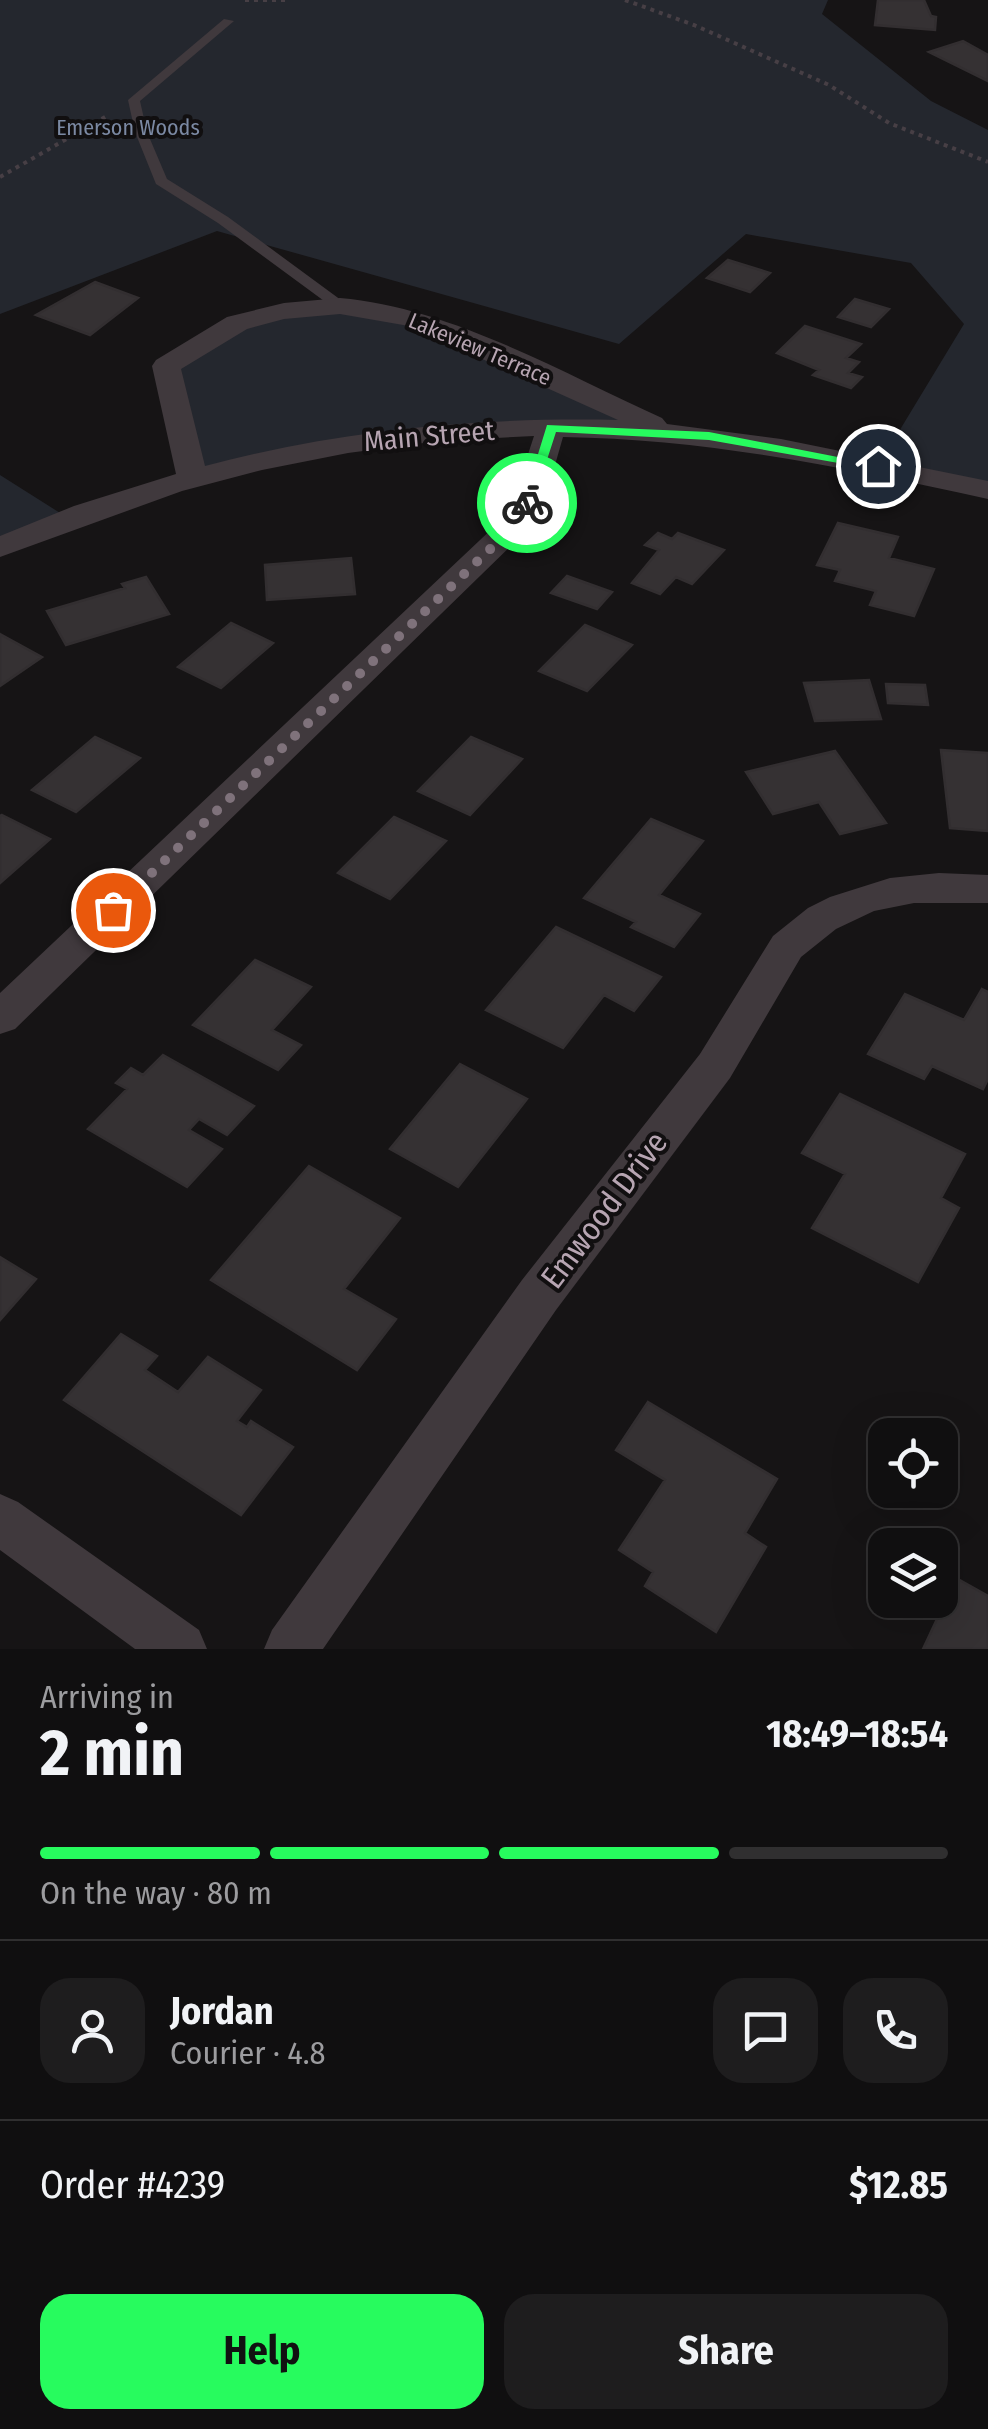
<!DOCTYPE html>
<meta charset="utf-8">
<style>
:root{--surface:#100f10;--page:#1e1d1e;--text:#f1f3f6;--muted:#9c9c9f;--line:#302f30;--accent:#27fb5e}
body{margin:0;font-family:"Fira Sans Condensed",sans-serif;background:var(--page);color:var(--text);height:100vh;display:flex;flex-direction:column;font-size:38px;white-space:nowrap}
*{box-sizing:border-box;margin:0}
p{font-size:32px;color:var(--muted)}
.icon{flex:none;width:55px;height:55px;fill:none;stroke:currentColor;stroke-width:2;stroke-linecap:round;stroke-linejoin:round}
.map{position:relative;height:1649px;overflow:hidden}
.side{display:flex;flex-direction:column;background:var(--surface);flex:1}
.side>*{flex:none}
.buttons{position:absolute;left:868px;top:1418px;display:grid;gap:20px}
.buttons a{display:grid;place-items:center;width:90px;height:90px;border-radius:20px;background:var(--surface);box-shadow:0 10px 40px #0002,0 0 0 2px var(--line);font-size:50px}
.pin{position:absolute;display:grid;place-items:center;width:85px;height:85px;color:#fff;margin:-42px;border:5px solid #fff;border-radius:50%;box-shadow:0 2px 10px #0007}
.courier{position:absolute;display:grid;place-items:center;width:100px;height:100px;margin:-50px;border:8px solid #27fb5e;border-radius:50%;background:#fff;color:#222;box-shadow:0 2px 12px #0007}
.overview em{font-style:normal;font-weight:700}
.overview div{display:flex;flex-direction:column-reverse}
.overview{display:flex;align-items:center;justify-content:space-between;height:170px;padding:0 40px}
h1{font-size:65px;font-weight:700;line-height:75px}
.bar{display:grid;grid-template-columns:repeat(4,1fr);gap:15px 10px;align-content:center;height:120px;padding:0 40px}
.bar i{height:12px;border-radius:8px;background:var(--line)}
.bar .current{background:var(--accent)}
.bar p{grid-column:span 4}
.line{display:flex;align-items:center;gap:25px;padding:0 40px;border-top:2px solid var(--line)}
.line div{flex:1}
.round{display:grid;place-items:center;flex:none;width:105px;height:105px;border-radius:30px;background:var(--page)}
.action{display:flex;gap:20px;margin-top:auto;padding:20px 40px}
.action a{flex:1;height:115px;border-radius:30px;background:var(--accent);color:#111;font-size:40px;font-weight:700;line-height:115px;text-align:center}
.action a+a{background:var(--page);color:var(--text)}
.map>svg:first-child{display:block}
.green{fill:#24272e}
.building{fill:#353133;stroke:#322e30;stroke-width:2.5}
.lines{fill:none;stroke-linecap:round;stroke-linejoin:round}
.path{stroke:#473f45;stroke-width:4;stroke-dasharray:4 5;stroke-linecap:butt}
.lane{fill:#40393d;fill-rule:evenodd}
.street{fill:#40393d;fill-rule:evenodd}
.route{fill:#27fb5e}
.done{stroke:#7f727b;stroke-width:10;stroke-dasharray:0 18}
.labels{text-anchor:middle;dominant-baseline:central;stroke-width:8;stroke-linejoin:round;paint-order:stroke}
.far-park-label{font-size:22px;fill:#7b89a3;stroke:#110f10}
.far-street-label{font-size:22px;fill:#b7a5b2;stroke:#110f10}
.street-label{font-size:28px;fill:#b7a5b2;stroke:#110f10}
.near-street-label{font-size:32px;fill:#b7a5b2;stroke:#110f10}
</style>
<div class="map">
<svg width="988" height="1649" viewBox="0 0 988 1649">
<rect width="100%" height="100%" fill="#161415"/>
<path class="green" d="M0,0H828L822,14L931,101L988,130V490L878,466L964,324L911,263L746,234L619,344L217,231L0,314Z
M374,309L673,433L492,429L192,477L166,366L237,323Z
M0,475L68,518L0,550Z"/>
<path class="building" d="M878,0H924L931,16L936,17L935,30L875,25Z
M963,41L988,55V81L929,52Z
M728,260L770,273L750,292L707,278Z
M95,282L138,298L90,335L36,315Z
M855,299L889,309L871,327L838,317Z
M805,326L861,344L846,358L859,362L848,373L862,377L851,388L813,375L819,370L777,353Z
M838,523L898,537L889,558L934,569L914,616L870,605L876,591L835,581L840,570L817,565Z
M658,533L672,539L678,533L724,550L692,584L676,577L660,594L632,583L659,550L645,545Z
M351,558L355,594L267,600L265,565Z
M567,576L612,592L597,609L551,593Z
M146,577L169,614L66,645L47,611L125,588L122,584Z
M231,623L273,643L221,688L178,667Z
M585,625L632,645L587,691L539,671Z
M0,634L42,657L0,686Z
M869,680L881,719L815,721L804,683Z
M886,684L925,685L928,705L888,703Z
M95,737L140,758L76,812L32,790Z
M471,737L522,759L470,815L418,791Z
M941,750L988,753V831L950,828Z
M835,751L886,823L840,834L819,802L773,814L746,772Z
M2,815L50,839L0,883V816Z
M394,817L446,841L390,899L338,873Z
M651,819L703,841L659,895L700,914L674,947L631,927L636,922L584,898Z
M556,927L661,977L634,1011L604,995L563,1048L486,1010Z
M255,960L311,987L272,1030L301,1045L278,1070L193,1025Z
M982,989L988,992V1079L983,1089L932,1066L924,1079L868,1054L905,994L964,1020Z
M163,1055L254,1106L227,1135L199,1119L189,1130L222,1149L187,1187L88,1129L127,1089L116,1083L131,1068L143,1075Z
M460,1064L527,1099L458,1187L390,1149Z
M840,1094L965,1154L941,1198L959,1208L918,1282L812,1228L845,1174L802,1153Z
M309,1166L400,1218L344,1289L396,1319L357,1370L211,1280Z
M0,1257L36,1279L0,1320Z
M121,1334L157,1356L145,1370L178,1392L208,1357L261,1390L237,1421L247,1427L251,1421L293,1447L241,1515L64,1400Z
M648,1402L777,1479L745,1533L766,1547L716,1632L645,1586L653,1572L619,1550L665,1480L616,1450Z
M940,1569L988,1596V1649H923L937,1619L916,1606L919,1600H940Z"/>
<g class="lines">
<path class="path" d="M245,0H289
M625,0L694,25L829,85L889,123L988,162
M0,177L107,116"/>
<path class="lane" d="M224,19L234,21L140,101L147,132L167,179L228,217L345,303V309H335L218,223L156,184L135,132L128,100Z"/>
<path class="street" d="M340,298C449,307 563,373 662,418L667,424L781,439L988,481V499C847,468 708,439 563,437L545,500L519,538L15,1029L0,1034V993L497,524L513,500L534,436L439,441L348,453L262,470L182,491L0,557V536L74,506L176,474L152,366L156,360L227,317L284,303ZM340,314L409,326L618,420C477,417 341,430 205,466L181,369L247,329L284,319Z
M939,873L988,875V903H914L874,911L836,929L801,957L730,1078L556,1310L323,1649H264L272,1630L522,1280L700,1054L773,936L808,908L830,897L890,878Z
M0,1494L18,1502L199,1630L207,1649H135L0,1550Z"/>
</g>
<path class="route" d="M547,425L709,432L884,466L878,470L709,440L556,432L533,503L522,506Z"/>
<g class="lines">
<path class="done" d="M113,910L508,532L527,503"/>
</g>
<g class="labels">
<g class="far-park-label">
<text x="128" y="127">Emerson Woods</text>
</g>
<g class="far-street-label">
<text transform="translate(480 349) rotate(23)">Lakeview Terrace</text>
</g>
<g class="street-label">
<text transform="translate(429 436) rotate(-5)">Main Street</text>
</g>
<g class="near-street-label">
<text transform="translate(604 1210) rotate(-53)">Emwood Drive</text>
</g>
</g>
</svg>
<div class="buttons">
<a><svg class="icon" aria-label="locate" viewBox="0 0 24 24"><circle cx="12" cy="12" r="6"/><path d="M12 2v4M12 18v4M2 12h4M18 12h4"/></svg></a>
<a><svg class="icon" aria-label="layers" viewBox="0 0 24 24"><path d="M12 4l9 5-9 5-9-5zM3 14l9 5 9-5"/></svg></a>
</div>
<div class="pin" style="left:113px;top:910px;background:#ea580c"><svg class="icon" aria-label="bag" viewBox="0 0 24 24"><path d="M5 8h14l-1 12H6zM9 8a3 3 0 0 1 6 0"/></svg></div>
<div class="pin" style="left:878px;top:466px;background:#1f2937"><svg class="icon" aria-label="home" viewBox="0 0 24 24"><path d="M3 11l9-7 9 7M6 9v11h12V9"/></svg></div>
<div class="courier" style="left:527px;top:503px"><svg class="icon" aria-label="bike" viewBox="0 0 24 24"><circle cx="6" cy="16" r="4"/><circle cx="18" cy="16" r="4"/><path d="M6 16l4-8h5l3 8M10 8l3 8H6M13 5h3"/></svg></div>
</div>
<section class="side">
<div class="overview"><div><h1>2 min</h1><p>Arriving in</p></div><em>18:49–18:54</em></div>
<div class="bar"><i class="current"></i><i class="current"></i><i class="current"></i><i></i><p>On the way · 80 m</p></div>
<div class="line" style="height:180px"><a class="round"><svg class="icon" aria-label="person" viewBox="0 0 24 24"><circle cx="12" cy="8" r="4"/><path d="M4 21q1-7 8-7t8 7"/></svg></a><div><b>Jordan</b><p>Courier · 4.8</p></div><a class="round"><svg class="icon" aria-label="chat" viewBox="0 0 24 24"><path d="M4 5h16v11H9l-5 4z"/></svg></a><a class="round"><svg class="icon" aria-label="phone" viewBox="0 0 24 24"><path d="M5 4h4l2 5-3 2q2 4 5 5l2-3 5 2v4C11 20 4 13 5 4z"/></svg></a></div>
<div class="line" style="height:130px"><div>Order #4239</div><b>$12.85</b></div>
<div class="action"><a>Help</a><a>Share</a></div>
</section>
